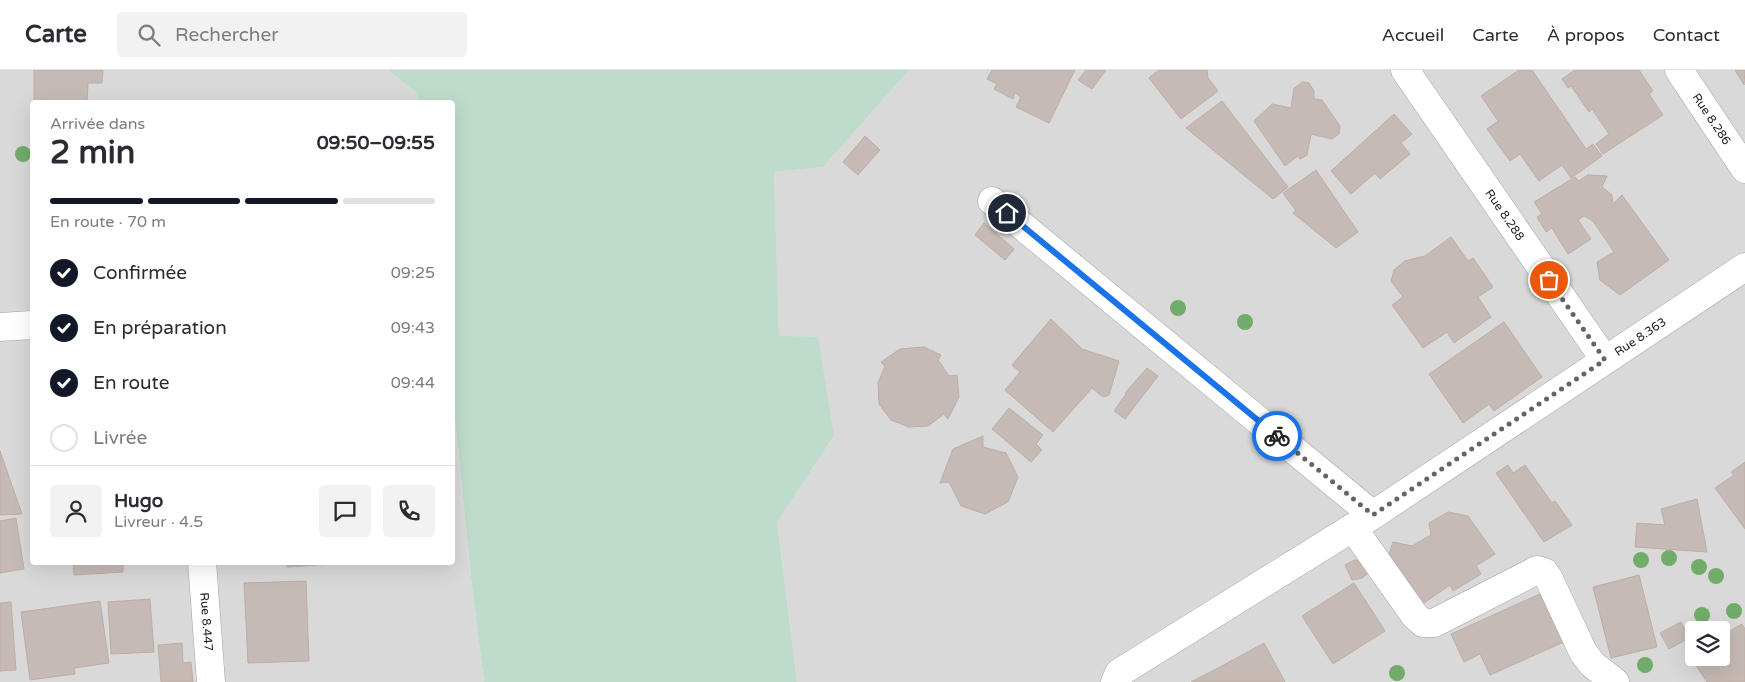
<!DOCTYPE html>
<html lang="fr">
<meta charset="utf-8">
<style>
:root{--surface:#fff;--page:#f2f2f3;--text:#2b2b33;--muted:#7c7c81;--line:#e1e1e2;--accent:#111827}
body{margin:0;font-family:"Varela Round",sans-serif;background:var(--page);color:var(--text);height:100vh;display:flex;flex-direction:column;font-size:19px;white-space:nowrap}
*{box-sizing:border-box;margin:0}
p{font-size:16px;color:var(--muted)}
.icon{flex:none;width:28px;height:28px;fill:none;stroke:currentColor;stroke-width:2;stroke-linecap:round;stroke-linejoin:round}
.map{position:relative;flex:1;overflow:hidden}
.side{position:absolute;left:30px;top:30px;width:425px;height:465px;display:flex;flex-direction:column;background:var(--surface);border-radius:5px;box-shadow:0 5px 20px #0002}
.side>*{flex:none}
.buttons{position:absolute;left:1685px;top:551px;display:grid;gap:10px}
.buttons a{display:grid;place-items:center;width:45px;height:45px;border-radius:5px;background:var(--surface);box-shadow:0 5px 20px #0002;font-size:25px}
.pin{position:absolute;display:grid;place-items:center;width:42px;height:42px;color:#fff;margin:-21px;border:2px solid #fff;border-radius:50%;box-shadow:0 1px 5px #0007}
.courier{position:absolute;display:grid;place-items:center;width:50px;height:50px;margin:-25px;border:4px solid #1a73e8;border-radius:50%;background:#fff;color:#222;box-shadow:0 1px 6px #0007}
.head em{font-style:normal;font-weight:700}
.head div{display:flex;flex-direction:column-reverse}
.head{display:flex;align-items:center;justify-content:space-between;height:85px;padding:0 20px}
h1{font-size:32px;font-weight:700;line-height:38px}
.bar{display:grid;grid-template-columns:repeat(4,1fr);gap:8px 5px;align-content:center;height:60px;padding:0 20px}
.bar i{height:6px;border-radius:4px;background:var(--line)}
.bar .active{background:var(--accent)}
.bar p{grid-column:span 4}
.line{display:flex;align-items:center;gap:12px;padding:0 20px;border-top:1px solid var(--line)}
.line div{flex:1}
.round{display:grid;place-items:center;flex:none;width:52px;height:52px;border-radius:5px;background:var(--page)}
ol{padding:0 20px;list-style:none}
li{display:flex;align-items:center;gap:15px;height:55px}
li p{margin-inline-start:auto}
li .icon{padding:5px;border-radius:50%;background:var(--accent);color:#fff;stroke-width:4}
li:last-child{color:var(--muted)}
li i{width:28px;height:28px;border:2px solid var(--line);border-radius:50%}
header{display:flex;align-items:center;gap:30px;box-sizing:border-box;height:70px;padding:0 25px;background:var(--surface);border-bottom:1px solid var(--line)}
header strong{font-size:24px}
nav{display:flex;gap:28px;margin-inline-start:auto;font-size:18px}
.search{width:350px;height:45px;background:var(--page);display:flex;align-items:center;gap:12px;box-sizing:border-box;padding:0 18px;border-radius:5px;color:var(--muted);font-size:19px}
.map>svg:first-child{display:block}
.residential{fill:#dad9d9;fill-rule:evenodd}
.wetland{fill:#bedccb}
.building{fill:#c5bab5;stroke:#bfada3}
.lines{fill:none;stroke-linecap:round;stroke-linejoin:round}
.minor-casing{stroke:#a3a3a3;stroke-width:29}
.minor{stroke:#fff;stroke-width:28}
.tree{fill:#72ac6a}
.done{stroke:#666361;stroke-width:5;stroke-dasharray:0 9}
.route{stroke:#1a73e8;stroke-width:6}
.labels{text-anchor:middle;dominant-baseline:central;stroke-width:4.5;stroke-linejoin:round;paint-order:stroke}
.street-label{font-size:12px;fill:#1c1c1c;stroke:#fff}
</style>
<header>
<strong>Carte</strong>
<div class="search"><svg class="icon" aria-label="search" viewBox="0 0 24 24"><circle cx="10" cy="10" r="6"/><path d="M15 15l6 6"/></svg>Rechercher</div>
<nav><a>Accueil</a><a>Carte</a><a>À propos</a><a>Contact</a></nav>
</header>
<div class="map">
<svg width="1745" height="612" viewBox="0 0 1745 612">
<rect width="100%" height="100%" fill="#eee8e1"/>
<path class="residential" d="M0,0H388L418,24L419,32H32V492H452L453,328L472,517L484,612H0Z
M909,0H1745V612H797L777,452L834,366L779,266L774,102L823,97ZM1694,560H1721V588H1694Z"/>
<path class="wetland" d="M388,0H909L823,97L774,102L779,266L818,267L834,366L777,452L797,612H484L472,517L453,328L452,32H419L418,24Z"/>
<path class="building" d="M34,0H103L102,13H88L87,32H34Z
M992,0H1075L1049,53L1016,37L1021,27L1015,23L1013,29L994,19L997,14L987,9Z
M1086,0H1106L1092,19L1078,10Z
M1159,0H1207L1208,8L1218,21L1181,49L1149,8Z
M1519,0H1532L1586,79L1593,74L1602,86L1571,108L1562,95L1539,111L1520,84L1510,91L1487,59L1498,51L1481,26Z
M1575,0H1639L1653,21L1649,24L1663,45L1603,84L1596,74L1609,64L1592,39L1589,42L1571,16L1568,18L1562,9Z
M1735,0H1745L1744,15Z
M1303,12L1309,13L1314,21V29L1322,30L1340,56L1339,64L1332,69L1311,64L1307,85L1300,89L1298,86L1285,96L1254,51L1272,34L1291,38L1294,18Z
M1222,31L1288,117L1273,129L1186,58Z
M1394,44L1412,64L1401,73L1410,84L1380,109L1375,103L1351,124L1331,101Z
M865,66L880,80L858,105L843,92Z
M1316,100L1358,162L1336,178L1293,143L1296,141L1283,123Z
M1588,105L1607,106L1602,117L1612,125L1613,134L1622,125L1669,190L1620,225L1600,210L1597,192L1614,182L1593,151L1584,146L1578,150L1591,169L1568,184L1552,158L1546,162L1537,147L1542,144L1534,132L1575,107L1579,111Z
M984,153L1014,179L1005,190L975,165Z
M1451,167L1468,191L1473,188L1493,217L1478,227L1491,247L1454,273L1447,262L1423,278L1392,235L1403,227L1391,211L1394,200L1405,191L1425,186Z
M1051,249L1082,279L1119,291L1109,325L1103,327L1092,318L1053,362L1005,320L1020,302L1012,295Z
M1504,252L1542,307L1494,341L1489,334L1463,353L1429,304Z
M924,277L941,285L938,290L949,306L957,305L959,327L948,349L944,344L928,356L909,357L891,350L879,334L878,313L885,296L881,292L900,279Z
M1147,298L1158,306L1125,349L1114,341L1126,324L1125,323Z
M1009,338L1043,365L1036,374L1042,380L1031,392L992,359Z
M983,366V377L1006,383L1018,407L1008,432L985,444L961,436L949,412L940,413L953,379Z
M0,381L22,444L0,445Z
M1745,392V459L1715,418L1734,405L1731,402Z
M1508,395L1513,403L1525,395L1552,433L1555,431L1572,455L1544,472L1496,403Z
M1697,429L1707,482L1635,477L1637,453L1665,455L1661,439Z
M1448,442L1468,446L1495,484L1476,496L1481,504L1453,521L1450,515L1421,535L1389,484L1393,472L1412,476L1431,465L1429,453Z
M16,448L24,499L0,503V451Z
M1354,490L1366,491L1371,501L1362,508L1352,510L1345,495Z
M73,492H123V502L74,505Z
M287,492H348V493L287,497Z
M1639,505L1657,577L1611,588L1593,517Z
M306,511L309,591L248,593L244,513Z
M1354,513L1385,561L1333,594L1302,546Z
M1542,523L1564,572L1490,605L1480,584L1464,592L1451,564Z
M150,529L154,582L111,584L108,532Z
M100,531L109,593L74,598L75,604L30,610L21,542Z
M11,532L16,600L0,601V533Z
M1681,552L1689,568L1669,579L1660,563Z
M1742,554L1745,559V612H1707L1690,586L1694,583V588H1721V566Z
M182,573L183,593L191,592L193,612H161L158,575Z
M1264,573L1285,612H1191L1220,597Z"/>
<g class="lines">
<g class="minor-casing">
<g id="minor">
<path id="s1" d="M1405,0L1605,290"/>
<path id="s2" d="M1679,0L1745,99"/>
<path id="s3" d="M992,131L1373,445L1745,197"/>
<path d="M0,257L32,255"/>
<path d="M1353,458L1415,546L1423,553H1434L1537,500L1544,502L1549,509L1583,582L1592,594L1615,612"/>
<path id="s4" d="M202,492L211,612"/>
<path d="M1115,612L1119,603L1368,448"/>
</g>
</g>
<use href="#minor" class="minor"/>
</g>
<g class="tree">
<circle cx="23" cy="84" r="8"/>
<circle cx="1178" cy="238" r="8"/>
<circle cx="1245" cy="252" r="8"/>
<circle cx="1669" cy="488" r="8"/>
<circle cx="1641" cy="490" r="8"/>
<circle cx="1699" cy="497" r="8"/>
<circle cx="1716" cy="506" r="8"/>
<circle cx="1734" cy="541" r="8"/>
<circle cx="1702" cy="545" r="8"/>
<circle cx="1645" cy="595" r="8"/>
<circle cx="1397" cy="603" r="8"/>
</g>
<g class="lines">
<path class="done" d="M1277,366L1373,445L1605,290L1549,210"/>
<path class="route" d="M1007,143L1277,366"/>
</g>
<g class="labels">
<g class="street-label">
<text stroke="none"><textPath href="#s2" startOffset="59">Rue 8.286</textPath></text>
<text stroke="none"><textPath href="#s1" startOffset="176">Rue 8.288</textPath></text>
<text stroke="none"><textPath href="#s3" startOffset="815">Rue 8.363</textPath></text>
<text stroke="none"><textPath href="#s4" startOffset="60">Rue 8.447</textPath></text>
</g>
</g>
</svg>
<div class="buttons">
<a><svg class="icon" aria-label="layers" viewBox="0 0 24 24"><path d="M12 4l9 5-9 5-9-5zM3 14l9 5 9-5"/></svg></a>
</div>
<div class="pin" style="left:1549px;top:210px;background:#ea580c"><svg class="icon" aria-label="bag" viewBox="0 0 24 24"><path d="M5 8h14l-1 12H6zM9 8a3 3 0 0 1 6 0"/></svg></div>
<div class="pin" style="left:1007px;top:143px;background:#1f2937"><svg class="icon" aria-label="home" viewBox="0 0 24 24"><path d="M3 11l9-7 9 7M6 9v11h12V9"/></svg></div>
<div class="courier" style="left:1277px;top:366px"><svg class="icon" aria-label="bike" viewBox="0 0 24 24"><circle cx="6" cy="16" r="4"/><circle cx="18" cy="16" r="4"/><path d="M6 16l4-8h5l3 8M10 8l3 8H6M13 5h3"/></svg></div>
<section class="side">
<div class="head"><div><h1>2 min</h1><p>Arrivée dans</p></div><em>09:50–09:55</em></div>
<div class="bar"><i class="active"></i><i class="active"></i><i class="active"></i><i></i><p>En route · 70 m</p></div>
<ol>
<li><svg class="icon" aria-label="check" viewBox="0 0 24 24"><path d="M5 12l5 5 9-10"/></svg>Confirmée<p>09:25</p></li>
<li><svg class="icon" aria-label="check" viewBox="0 0 24 24"><path d="M5 12l5 5 9-10"/></svg>En préparation<p>09:43</p></li>
<li><svg class="icon" aria-label="check" viewBox="0 0 24 24"><path d="M5 12l5 5 9-10"/></svg>En route<p>09:44</p></li>
<li><i></i>Livrée</li>
</ol>
<div class="line" style="height:90px"><a class="round"><svg class="icon" aria-label="person" viewBox="0 0 24 24"><circle cx="12" cy="8" r="4"/><path d="M4 21q1-7 8-7t8 7"/></svg></a><div><b>Hugo</b><p>Livreur · 4.5</p></div><a class="round"><svg class="icon" aria-label="chat" viewBox="0 0 24 24"><path d="M4 5h16v11H9l-5 4z"/></svg></a><a class="round"><svg class="icon" aria-label="phone" viewBox="0 0 24 24"><path d="M5 4h4l2 5-3 2q2 4 5 5l2-3 5 2v4C11 20 4 13 5 4z"/></svg></a></div>
</section>
</div>
